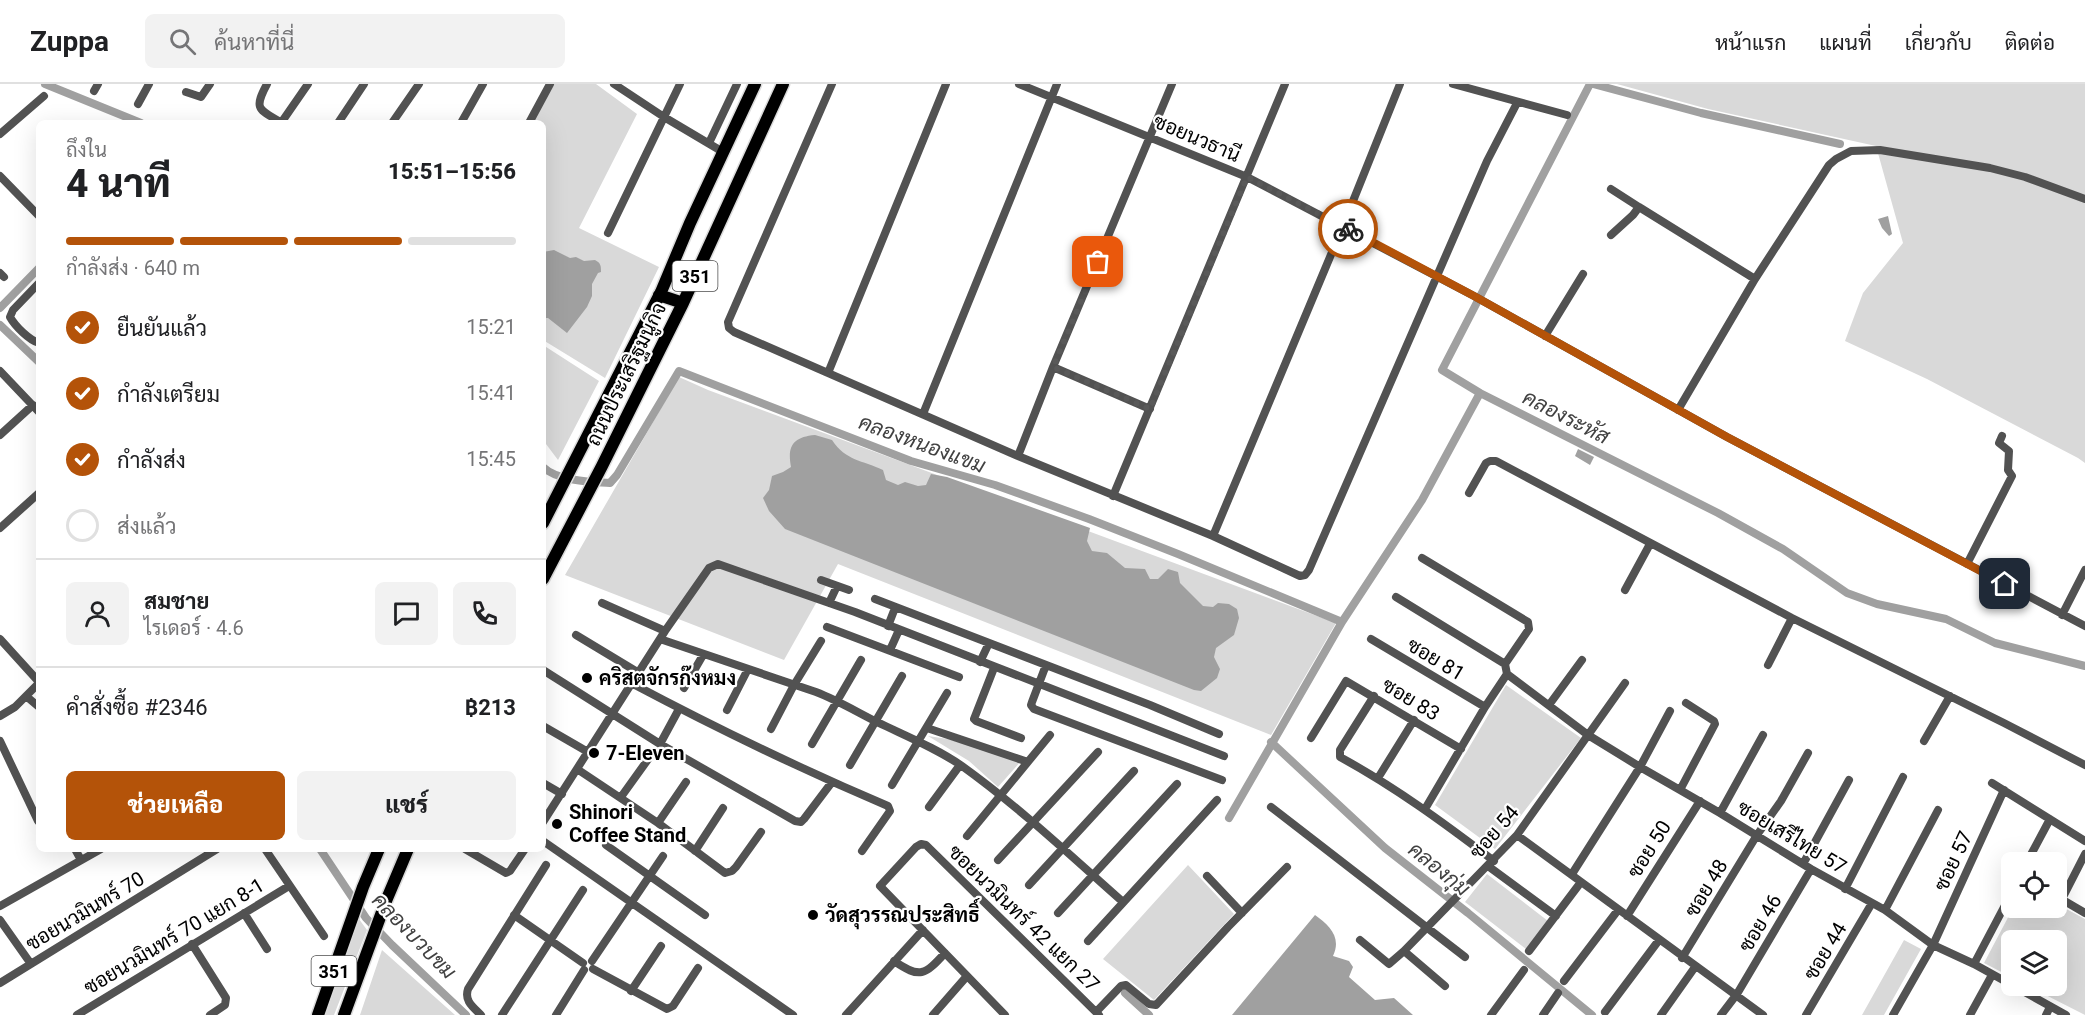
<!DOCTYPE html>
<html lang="th">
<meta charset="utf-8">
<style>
:root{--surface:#fff;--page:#f2f2f2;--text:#202124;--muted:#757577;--line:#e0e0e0;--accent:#b45309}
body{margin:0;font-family:Roboto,Sarabun,sans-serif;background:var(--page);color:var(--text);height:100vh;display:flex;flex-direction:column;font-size:22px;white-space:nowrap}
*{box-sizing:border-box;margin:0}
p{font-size:20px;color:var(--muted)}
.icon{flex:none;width:33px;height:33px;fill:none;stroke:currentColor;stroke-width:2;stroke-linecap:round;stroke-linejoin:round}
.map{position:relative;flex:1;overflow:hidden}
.details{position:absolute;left:36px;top:36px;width:510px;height:732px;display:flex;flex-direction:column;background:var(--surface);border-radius:9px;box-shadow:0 6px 24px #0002}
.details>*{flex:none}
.fabs{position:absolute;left:2001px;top:768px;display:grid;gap:12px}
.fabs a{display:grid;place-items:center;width:66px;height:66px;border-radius:9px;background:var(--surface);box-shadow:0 6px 24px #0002;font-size:30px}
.pin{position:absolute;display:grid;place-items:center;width:51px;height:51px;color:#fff;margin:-26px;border-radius:12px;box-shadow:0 3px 9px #0006}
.courier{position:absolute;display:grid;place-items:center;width:60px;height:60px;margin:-30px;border:4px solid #b45309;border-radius:50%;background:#fff;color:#222;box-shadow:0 2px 8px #0007}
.head em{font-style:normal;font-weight:800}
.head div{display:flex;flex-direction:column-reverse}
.head{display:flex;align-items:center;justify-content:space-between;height:102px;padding:0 30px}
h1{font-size:39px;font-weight:800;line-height:45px}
.bar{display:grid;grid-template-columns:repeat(4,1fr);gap:9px 6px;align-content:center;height:72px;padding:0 30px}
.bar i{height:8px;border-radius:4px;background:var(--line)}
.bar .active{background:var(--accent)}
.bar p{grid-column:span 4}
.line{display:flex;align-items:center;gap:15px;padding:0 30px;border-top:2px solid var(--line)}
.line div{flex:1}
.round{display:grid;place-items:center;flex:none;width:63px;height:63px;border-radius:9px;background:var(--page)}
ol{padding:0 30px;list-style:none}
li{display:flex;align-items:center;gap:18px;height:66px}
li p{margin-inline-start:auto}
li .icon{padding:6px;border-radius:50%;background:var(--accent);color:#fff;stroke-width:4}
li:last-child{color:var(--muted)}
li i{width:33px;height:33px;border:3px solid var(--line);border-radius:50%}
.button{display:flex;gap:12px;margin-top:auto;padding:12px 30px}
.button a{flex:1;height:69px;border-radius:9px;background:var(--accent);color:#fff;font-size:24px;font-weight:800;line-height:69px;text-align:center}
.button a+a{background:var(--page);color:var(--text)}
header{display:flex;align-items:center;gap:36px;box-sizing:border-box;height:84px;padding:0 30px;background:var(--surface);border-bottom:2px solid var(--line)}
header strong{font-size:28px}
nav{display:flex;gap:33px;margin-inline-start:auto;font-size:21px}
.search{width:420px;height:54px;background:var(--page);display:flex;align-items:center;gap:15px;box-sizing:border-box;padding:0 21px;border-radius:9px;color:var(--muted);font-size:22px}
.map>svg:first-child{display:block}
.green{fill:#d9d9d9}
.water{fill:#a0a0a0}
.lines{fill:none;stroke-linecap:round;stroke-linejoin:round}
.canal{stroke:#a0a0a0;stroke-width:8}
.primary-casing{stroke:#dbdbdb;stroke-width:15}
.street{stroke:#525252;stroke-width:8}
.primary{stroke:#000;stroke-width:12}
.done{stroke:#595959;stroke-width:6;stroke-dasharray:0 10.8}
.route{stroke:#b45309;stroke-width:8}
.poi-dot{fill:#000;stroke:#fff;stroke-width:2}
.labels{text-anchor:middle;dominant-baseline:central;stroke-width:4.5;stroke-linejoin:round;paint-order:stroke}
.shield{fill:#fff;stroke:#4c4c4c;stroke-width:1.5}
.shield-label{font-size:18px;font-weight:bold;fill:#000}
.street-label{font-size:20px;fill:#000;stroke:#fff}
.poi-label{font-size:20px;font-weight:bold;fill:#000;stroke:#fff;text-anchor:start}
.water-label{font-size:21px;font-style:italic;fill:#414141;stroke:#fff}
</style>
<header>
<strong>Zuppa</strong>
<div class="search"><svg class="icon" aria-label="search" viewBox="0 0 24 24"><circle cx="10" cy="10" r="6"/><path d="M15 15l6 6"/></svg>ค้นหาที่นี่</div>
<nav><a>หน้าแรก</a><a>แผนที่</a><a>เกี่ยวกับ</a><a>ติดต่อ</a></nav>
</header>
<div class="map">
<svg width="2085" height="931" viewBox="0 0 2085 931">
<rect width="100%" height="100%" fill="#fff"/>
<path class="green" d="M553,0H596L637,30L579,144L659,183L605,294L543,256V39H532Z
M1617,0H2085V379L2078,374L1927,295L1845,257L1863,209L1903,159L1876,62L1708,25Z
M543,261L599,297L558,376L543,356Z
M679,293L708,306L1336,539L1271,651L838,480L784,576L565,491Z
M1506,601L1581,654L1495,765L1435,721Z
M928,652L948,655L1021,677L998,703L969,677Z
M1188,781L1234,830L1154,916L1103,875Z
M1487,790L1548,837L1526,865L1465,818Z
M2057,820L2085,835V931L2028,902H2056V856H2012L2011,893L1984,879L2013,824H2056Z
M359,835L367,846L334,931H323Z
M1904,856L1921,865L1884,931H1862Z
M382,866L455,931H360Z"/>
<path class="water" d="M1888,132L1892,150L1889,152L1882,144L1878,135Z
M554,166L570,174L576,173L584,177L595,176C601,179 601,182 601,188L598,189L592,200V212L587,223L567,249L548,234H543V168Z
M815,351L832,356C846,377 862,376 883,386L886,396L898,401L905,398L918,402L926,401L931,390L947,393L1090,444L1087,457L1092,467L1107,469L1125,484L1145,485L1150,495H1158L1168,485L1178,488L1180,499L1203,522L1213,523L1218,519L1229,520L1237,525L1239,534L1234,551L1216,564L1214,573L1220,585L1217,594L1201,607L1194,606L785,445L769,427L763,414L769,406L772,392L783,388L791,383C787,362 793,353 815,351Z
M1578,365L1594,373L1590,381L1575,372Z
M1315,831C1329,841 1342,853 1333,872L1349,877L1353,883L1349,893L1375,916L1394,914L1413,931H1232Z"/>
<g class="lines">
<path class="canal" d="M45,0L141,39
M1593,0L1701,29L1840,60
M0,224L39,184
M0,241L39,278
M1480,309L1442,286L1590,0
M543,383C557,397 592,398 610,399L617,391L679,287L911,377L995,401L1089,435L1178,470L1342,538
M1271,658L1385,764L1468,829L1592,931
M1229,734L1342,538L1422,416L1480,309L1718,429L1783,465L1847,509L1877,520L1946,535L1995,559L2085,582
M320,765L366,834L392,861L466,931
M1125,909L1149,931"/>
<g class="primary-casing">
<path id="primary" d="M659,211L683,219
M543,439L661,208L690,139L755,0
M543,495L602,382L683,219L783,0
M318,931L363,803L379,765
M344,931L386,817L408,765"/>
</g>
<path class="street" d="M267,0C253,26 259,25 282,39
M614,0L664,33L723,68
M832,0L728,238L729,244L734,248L1018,372L1213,452L1300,492L1305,491L1309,486L1487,77L1517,19
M1019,0L1247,93L1474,212L1727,353L2085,542
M1453,0L1567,31
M94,7L98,0
M186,8L201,13L210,0
M138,20L149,0
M281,39L308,0
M338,39L364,0
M392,39L419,0
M461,39L483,0
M529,39L550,0
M0,50L44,12
M709,59L737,0
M0,92L39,132
M1611,105L1639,123
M608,149L680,0
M1611,151L1633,131L1639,123L1755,195
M0,189L4,193
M39,199L13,226L10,233C15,242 29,256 39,259
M1545,252L1583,190
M1053,283L1150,325
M0,287L39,328
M828,289L946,0
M1678,326L1755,195L1829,81L1836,75L1851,67L1880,66L1990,84L2025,93L2085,115
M923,330L1057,0
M0,351L33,321
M1018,372L1053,283L1172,0
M1469,409L1486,379L1490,377H1496L1792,534L2004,639L2085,681
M1113,412L1285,0
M0,444L39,409
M1213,452L1343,142L1400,0
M1422,474L1528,538L1529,545L1505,580L1507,590
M1967,480L2012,392L2008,386L2009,367L1999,359L2002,352
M821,496L849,506
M1625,506L1650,460
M1396,513L1505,580
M875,515L1150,621L1219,650
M602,519L665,547
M829,519L837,502
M2062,531L2085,486
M888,542L895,524
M827,543L959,593
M576,551L639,589
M0,555L39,598
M660,555L816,608C837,616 857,628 877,638C906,652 936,664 962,682C1019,723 1071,772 1123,818
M1371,555L1485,623
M890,566L899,546
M980,578L989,559
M1046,581L1032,618L1031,621L1034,625L1222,696
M1768,581L1792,534
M994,584L974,635L976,637L1021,654
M543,586L660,660L795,737L801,738L804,735L832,698
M1507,590L1588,651L1640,683L1720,729L1811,785L1885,826L1933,861L1974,880L2066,931
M633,600C716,644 801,685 888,722L890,727L862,767
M684,604L703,571
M26,612L39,623
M1374,612L1340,666V673C1395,703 1444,739 1494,777
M1549,621L1582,576
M727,626L748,585
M0,632L15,623L39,599
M543,642L588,668
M927,644L1028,678
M771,645L794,601L821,557
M1311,654L1346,597L1461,665
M0,657L38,737
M1924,657L1950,612
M660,660L679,625
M812,660L861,576
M850,681L902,592
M577,685L658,739L725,789L732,787L736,783L761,748
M1378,694L1414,636
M543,699L562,710
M1992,699L2085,757
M892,701L947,609
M1680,706L1715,640L1714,637L1686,619
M621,713L649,674
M929,723L960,681
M1271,723L1465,873
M1425,725L1485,623L1507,590
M1720,729L1763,651
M543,738L665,547L709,484L718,480L855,528L1224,672
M658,739L686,698
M1517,751L1763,931
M967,752L1050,651
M543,757L793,931
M606,761L705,831
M75,765L81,776
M265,765L324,852
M465,765L506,789L510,787L525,765
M695,767L723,724
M998,776L1098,668
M2027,778L2050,735
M1803,780L1849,696
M1488,782L1556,832
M1572,790L1640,683L1670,627
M1207,792L1242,829
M1029,801L1134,687
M1845,805L1903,693
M2056,812L2085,829
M2062,815L2085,770
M0,822L101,765
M1885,826L1938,726
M244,829L267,865
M1058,829L1177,700
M514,831L583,879
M1627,832L1700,717
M0,836L31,880
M1360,856L1389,880L1404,867L1517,751L1625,599
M1088,857L1217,716
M192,860L226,914L225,921L210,931
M1404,867L1445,902
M1529,867L1581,798
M1682,874L1757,751L1781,717L1808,669
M592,877L663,772
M894,877C920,895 925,891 945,869
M1974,880L2012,808
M593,885L667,925L673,922L698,884
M1564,897L1618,826
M0,899L217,765
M631,907L661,862
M1096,928L1121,902L1126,901L1149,920L1156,921L1228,843L1287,783
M1605,928L1659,856
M77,931L289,802
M481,931C473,923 464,917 468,905L546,781
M502,931L583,806
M556,931L584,886
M846,931L923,846
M933,931L967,892
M1005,931L880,802L916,763L921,760L926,761L1099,931
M1491,931L1524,886
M1543,931L1558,909
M1661,931L1695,883
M1721,931L1737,910L1811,785
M1806,931L1872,819
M1893,931L1933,861L2004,706
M1970,931L1992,891
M2046,931L2050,923"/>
<use href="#primary" class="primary"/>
</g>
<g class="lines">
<path class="done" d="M1098,178L1053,283L1150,325L1247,93L1348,145"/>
<path class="route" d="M1348,145L1474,212L1727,353L2005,500"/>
</g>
<g class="poi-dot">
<circle cx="587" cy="594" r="6"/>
<circle cx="594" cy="669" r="6"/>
<circle cx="557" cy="740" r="6"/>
<circle cx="813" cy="831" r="6"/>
</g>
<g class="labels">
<g class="shield">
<rect x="672.5" y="177" width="45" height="30" rx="4.5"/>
<rect x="311.5" y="872" width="45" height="30" rx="4.5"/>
</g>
<g class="shield-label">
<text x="695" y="192">351</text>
<text x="334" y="887">351</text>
</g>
<g class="street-label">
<text transform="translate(1197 54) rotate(23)">ซอยนวธานี</text>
<text transform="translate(626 290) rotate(-64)">ถนนประเสริฐมนูกิจ</text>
<text transform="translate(1436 575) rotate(31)">ซอย 81</text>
<text transform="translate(1411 615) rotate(31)">ซอย 83</text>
<text transform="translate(1494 748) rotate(-49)">ซอย 54</text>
<text transform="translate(1792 753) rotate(31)">ซอยเสรีไทย 57</text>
<text transform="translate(1649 765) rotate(-58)">ซอย 50</text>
<text transform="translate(1953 777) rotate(-65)">ซอย 57</text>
<text transform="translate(1706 804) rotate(-59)">ซอย 48</text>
<text transform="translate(85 827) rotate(-31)">ซอยนวมินทร์ 70</text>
<text transform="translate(1024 834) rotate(44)">ซอยนวมินทร์ 42 แยก 27</text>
<text transform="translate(1760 839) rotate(-59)">ซอย 46</text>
<text transform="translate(174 852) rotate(-31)">ซอยนวมินทร์ 70 แยก 8-1</text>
<text transform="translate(1825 867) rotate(-59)">ซอย 44</text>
</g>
<g class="poi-label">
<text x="599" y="594">คริสตจักรก๊งหมง</text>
<text x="606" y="669">7-Eleven</text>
<text x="569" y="728">Shinori<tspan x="569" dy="23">Coffee Stand</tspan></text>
<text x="825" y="831">วัดสุวรรณประสิทธิ์</text>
</g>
<g class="water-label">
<text transform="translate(1566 333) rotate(27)">คลองระหัส</text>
<text transform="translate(922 360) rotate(20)">คลองหนองแขม</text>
<text transform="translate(1439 785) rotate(39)">คลองกุ่ม</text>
<text transform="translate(414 852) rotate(46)">คลองบวบขม</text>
</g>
</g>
</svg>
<div class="fabs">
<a><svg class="icon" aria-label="locate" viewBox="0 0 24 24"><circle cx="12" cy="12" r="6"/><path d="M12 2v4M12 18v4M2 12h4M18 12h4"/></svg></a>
<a><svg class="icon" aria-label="layers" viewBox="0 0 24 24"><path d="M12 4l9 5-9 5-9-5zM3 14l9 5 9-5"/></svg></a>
</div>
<div class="pin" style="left:1098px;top:178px;background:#ea580c"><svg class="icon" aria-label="bag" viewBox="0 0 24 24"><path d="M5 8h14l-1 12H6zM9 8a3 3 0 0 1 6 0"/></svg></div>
<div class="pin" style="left:2005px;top:500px;background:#1f2937"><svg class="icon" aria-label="home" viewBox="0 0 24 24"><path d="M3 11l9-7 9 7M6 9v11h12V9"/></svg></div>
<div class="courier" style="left:1348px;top:145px"><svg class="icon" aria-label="bike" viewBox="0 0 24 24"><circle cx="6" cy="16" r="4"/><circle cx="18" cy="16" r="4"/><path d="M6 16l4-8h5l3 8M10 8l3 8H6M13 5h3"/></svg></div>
<section class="details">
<div class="head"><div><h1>4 นาที</h1><p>ถึงใน</p></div><em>15:51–15:56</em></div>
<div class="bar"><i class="active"></i><i class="active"></i><i class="active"></i><i></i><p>กำลังส่ง · 640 m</p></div>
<ol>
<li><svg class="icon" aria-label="check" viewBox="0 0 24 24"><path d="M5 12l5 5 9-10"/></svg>ยืนยันแล้ว<p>15:21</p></li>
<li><svg class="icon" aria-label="check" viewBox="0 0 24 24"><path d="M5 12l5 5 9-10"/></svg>กำลังเตรียม<p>15:41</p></li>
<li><svg class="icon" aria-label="check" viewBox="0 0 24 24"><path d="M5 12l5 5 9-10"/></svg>กำลังส่ง<p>15:45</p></li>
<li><i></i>ส่งแล้ว</li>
</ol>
<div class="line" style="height:108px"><a class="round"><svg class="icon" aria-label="person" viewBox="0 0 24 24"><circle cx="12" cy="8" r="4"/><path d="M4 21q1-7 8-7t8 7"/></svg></a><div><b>สมชาย</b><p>ไรเดอร์ · 4.6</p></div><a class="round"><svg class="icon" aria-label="chat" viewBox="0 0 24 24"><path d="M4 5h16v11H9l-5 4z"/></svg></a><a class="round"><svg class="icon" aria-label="phone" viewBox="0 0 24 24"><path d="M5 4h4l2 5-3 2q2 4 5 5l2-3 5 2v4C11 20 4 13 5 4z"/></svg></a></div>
<div class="line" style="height:78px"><div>คำสั่งซื้อ #2346</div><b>฿213</b></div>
<div class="button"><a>ช่วยเหลือ</a><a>แชร์</a></div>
</section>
</div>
